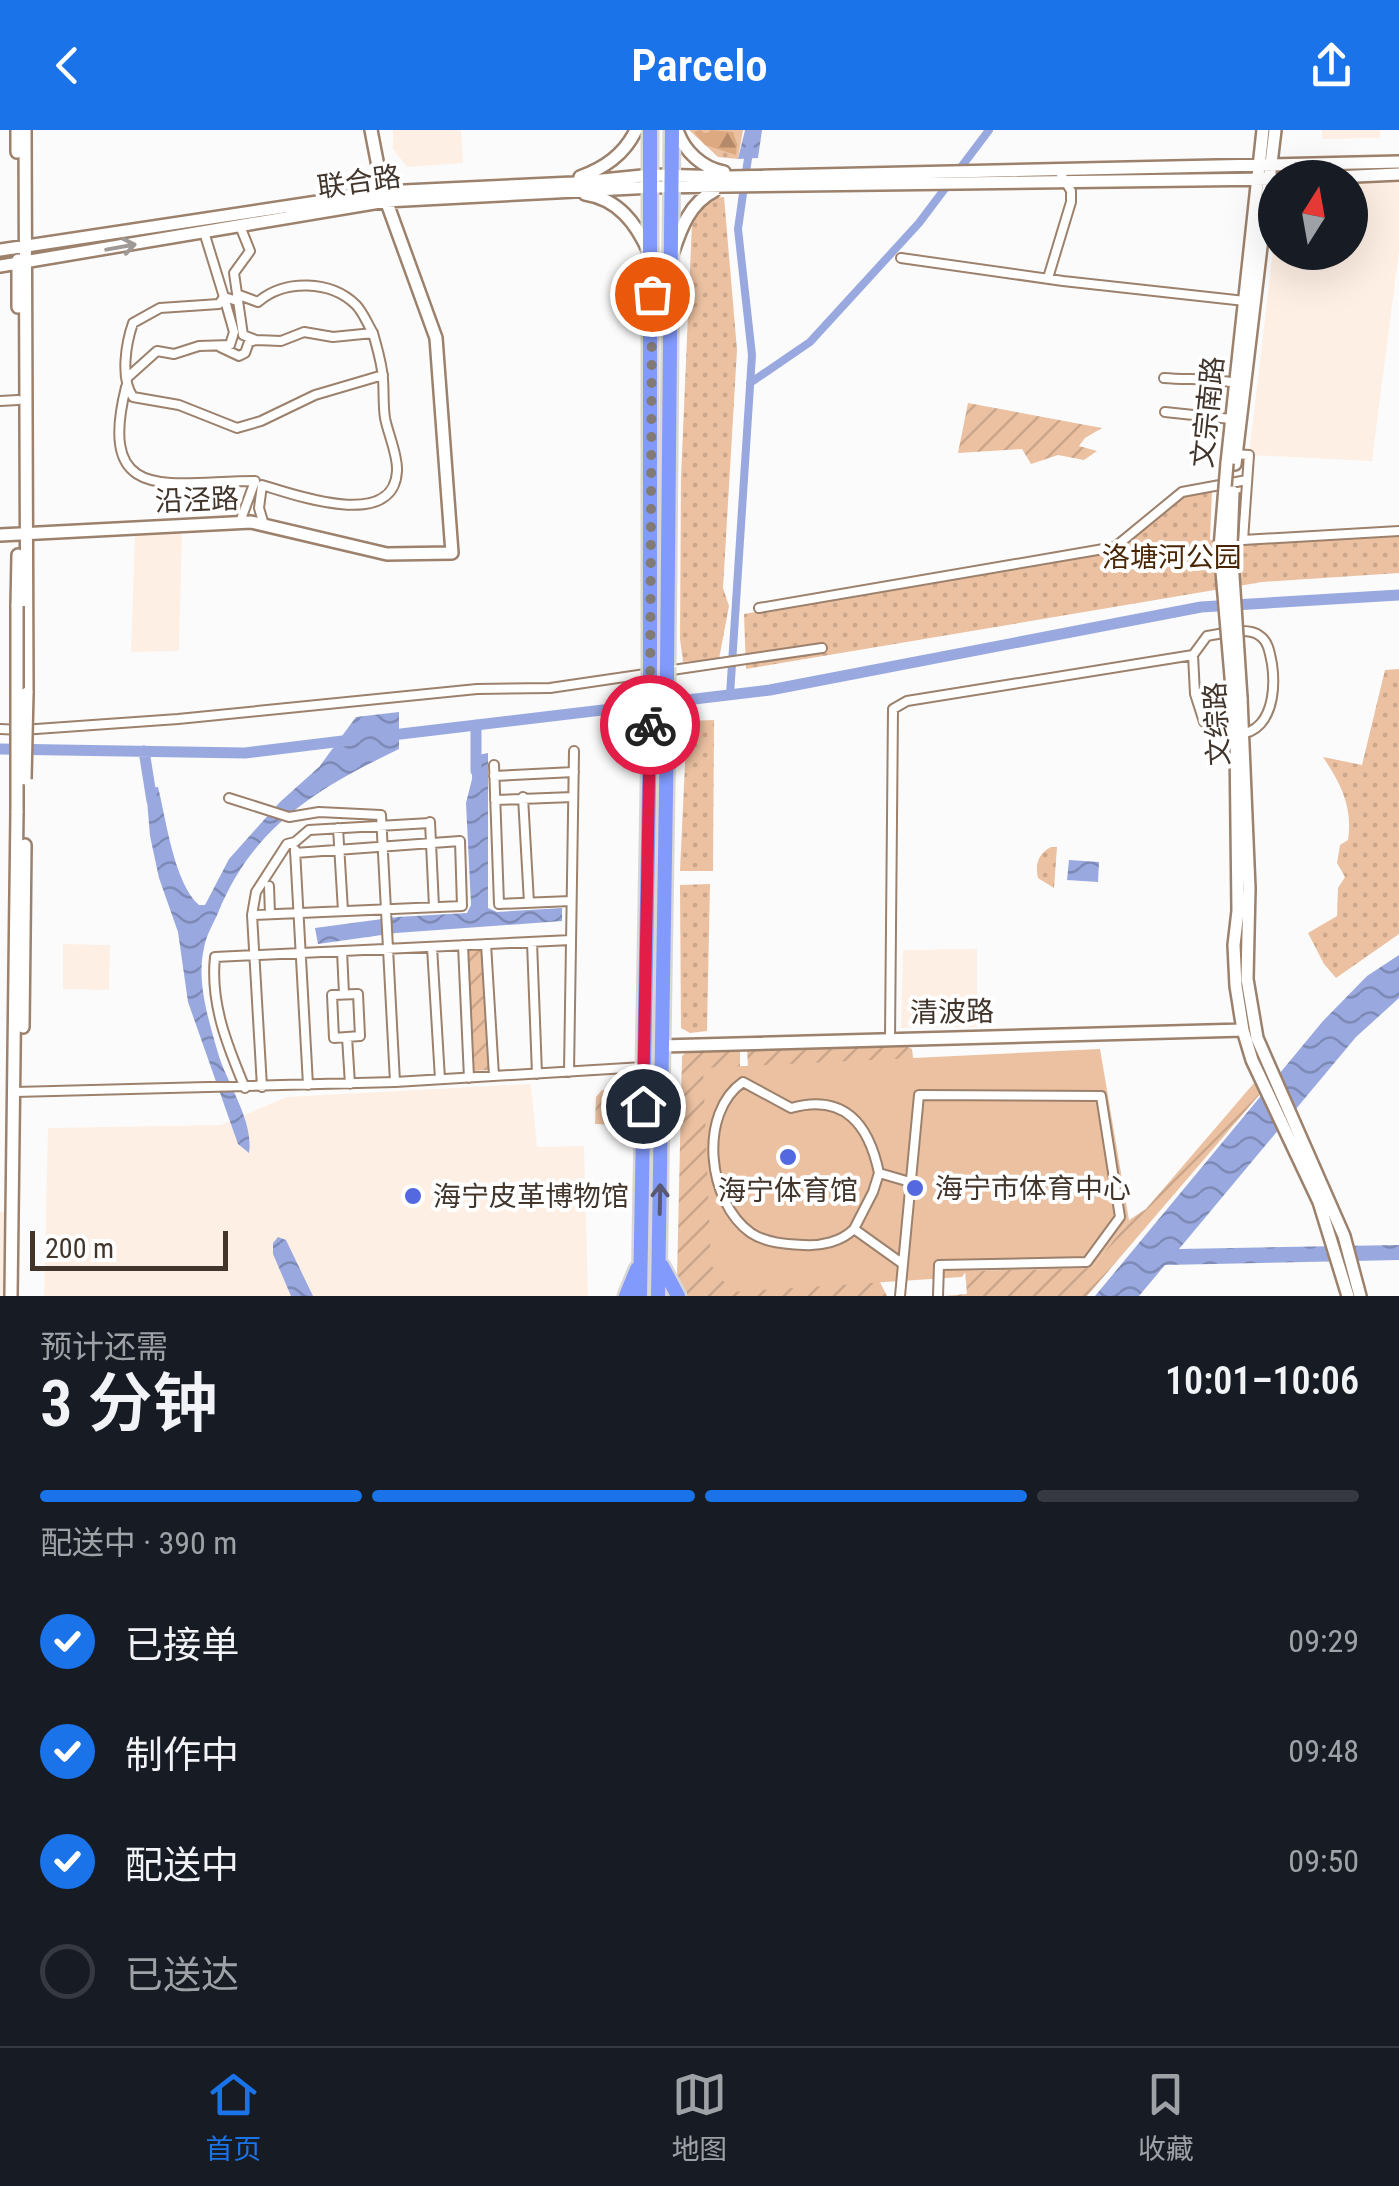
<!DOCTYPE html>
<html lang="zh">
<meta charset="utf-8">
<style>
:root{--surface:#171b24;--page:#242831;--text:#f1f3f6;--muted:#9ea1a6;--line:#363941;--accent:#1a73e8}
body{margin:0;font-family:"Roboto Condensed","Noto Sans SC",sans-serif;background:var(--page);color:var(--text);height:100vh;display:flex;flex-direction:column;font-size:38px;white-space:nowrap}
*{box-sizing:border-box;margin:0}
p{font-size:32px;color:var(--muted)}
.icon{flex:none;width:55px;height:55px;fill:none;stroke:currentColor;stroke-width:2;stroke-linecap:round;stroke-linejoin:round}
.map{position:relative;height:1166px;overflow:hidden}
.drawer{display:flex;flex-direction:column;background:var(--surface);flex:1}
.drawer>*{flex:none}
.needle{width:65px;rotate:11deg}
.tools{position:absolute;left:1258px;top:30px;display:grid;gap:20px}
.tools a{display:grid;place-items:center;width:110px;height:110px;border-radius:50%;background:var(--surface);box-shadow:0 10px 40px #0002;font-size:50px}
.scale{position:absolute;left:30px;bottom:25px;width:198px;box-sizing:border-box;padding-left:10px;border:5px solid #41352c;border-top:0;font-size:28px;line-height:35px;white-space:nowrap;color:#41352c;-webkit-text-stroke:8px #fff;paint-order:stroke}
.pin{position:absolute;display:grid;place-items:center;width:85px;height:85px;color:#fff;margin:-42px;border:5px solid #fff;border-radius:50%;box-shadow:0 2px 10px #0007}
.courier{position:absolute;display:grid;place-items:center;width:100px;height:100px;margin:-50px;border:8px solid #e11d48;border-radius:50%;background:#fff;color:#222;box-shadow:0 2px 12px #0007}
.summary em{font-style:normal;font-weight:600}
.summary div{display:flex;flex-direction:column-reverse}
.summary{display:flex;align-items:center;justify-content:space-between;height:170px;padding:0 40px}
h1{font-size:65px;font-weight:600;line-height:75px}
.bar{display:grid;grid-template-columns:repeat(4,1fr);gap:15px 10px;align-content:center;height:120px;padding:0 40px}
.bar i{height:12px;border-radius:8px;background:var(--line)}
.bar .selected{background:var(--accent)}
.bar p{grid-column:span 4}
ol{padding:0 40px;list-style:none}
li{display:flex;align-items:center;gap:30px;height:110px}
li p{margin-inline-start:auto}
li .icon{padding:10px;border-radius:50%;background:var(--accent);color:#fff;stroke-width:4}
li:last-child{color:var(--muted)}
li i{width:55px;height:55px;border:5px solid var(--line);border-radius:50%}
header{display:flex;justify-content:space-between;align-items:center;height:130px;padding:0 40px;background:var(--accent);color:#fff;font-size:45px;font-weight:600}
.tab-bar{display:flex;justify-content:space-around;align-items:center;height:140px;border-top:2px solid var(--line);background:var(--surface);font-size:28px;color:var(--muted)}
.tab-bar a{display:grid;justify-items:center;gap:5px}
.tab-bar .selected{color:var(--accent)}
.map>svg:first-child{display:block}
.built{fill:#feefe4}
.grass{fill:url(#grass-dots)}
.forest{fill:url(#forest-firs)}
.garden{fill:url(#garden-furrows)}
.pitch{fill:#ebc1a1}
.water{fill:url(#water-waves)}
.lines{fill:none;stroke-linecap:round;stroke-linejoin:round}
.canal{stroke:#99a9e0;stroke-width:8}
.river{stroke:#99a9e0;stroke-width:11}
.street-casing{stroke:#9c816c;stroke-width:12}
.secondary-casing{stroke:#9c816c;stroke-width:16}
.highway-casing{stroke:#d9d7d5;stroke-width:19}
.street{stroke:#fff;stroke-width:8}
.secondary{stroke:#fff;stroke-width:11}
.highway{stroke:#829afb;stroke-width:14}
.secondary-bridge-casing{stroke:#9c816c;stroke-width:16;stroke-linecap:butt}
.highway-bridge-casing{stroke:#d9d7d5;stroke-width:19;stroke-linecap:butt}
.secondary-bridge{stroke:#fff;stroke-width:11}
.highway-bridge{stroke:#829afb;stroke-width:14}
.oneway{stroke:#a09a96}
.oneway2{stroke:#585874}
.done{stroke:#827a74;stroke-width:10;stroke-dasharray:0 18}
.route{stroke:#e11d48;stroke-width:12}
.poi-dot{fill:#5469df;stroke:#fff;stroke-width:4}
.labels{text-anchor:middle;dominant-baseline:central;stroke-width:8;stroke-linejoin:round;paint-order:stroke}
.street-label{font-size:28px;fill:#41352c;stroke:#fff}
.park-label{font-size:28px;fill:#492706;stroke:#fff}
.poi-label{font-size:28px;fill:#41352c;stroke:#fff;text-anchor:start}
</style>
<header><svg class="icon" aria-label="back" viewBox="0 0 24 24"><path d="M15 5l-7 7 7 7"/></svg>Parcelo<svg class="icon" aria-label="share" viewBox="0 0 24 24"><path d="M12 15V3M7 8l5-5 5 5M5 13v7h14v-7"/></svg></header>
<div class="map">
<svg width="1399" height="1166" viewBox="0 0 1399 1166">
<defs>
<pattern id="grass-dots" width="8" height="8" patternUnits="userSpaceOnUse" patternTransform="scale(2.5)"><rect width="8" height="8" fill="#ebc1a1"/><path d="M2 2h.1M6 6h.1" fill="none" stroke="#cba68b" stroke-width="1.8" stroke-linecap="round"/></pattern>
<pattern id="forest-firs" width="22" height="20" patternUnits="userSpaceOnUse" patternTransform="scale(2.5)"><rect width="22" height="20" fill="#dda981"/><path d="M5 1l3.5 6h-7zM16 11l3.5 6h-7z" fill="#b58a6a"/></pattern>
<pattern id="garden-furrows" width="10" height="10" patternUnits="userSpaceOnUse" patternTransform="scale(2.5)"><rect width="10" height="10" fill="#ebc1a1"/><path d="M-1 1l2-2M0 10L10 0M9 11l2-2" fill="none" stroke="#cba68b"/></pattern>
<pattern id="water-waves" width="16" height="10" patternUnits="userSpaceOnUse" patternTransform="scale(2.5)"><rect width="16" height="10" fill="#99a9e0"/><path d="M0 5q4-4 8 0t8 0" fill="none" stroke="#7e8ab6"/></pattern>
</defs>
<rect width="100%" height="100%" fill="#fbfbfb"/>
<path class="built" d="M393,0H461L463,33L407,37L393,19Z
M1322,0H1380V8L1322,9Z
M1399,51V121L1372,331L1249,325L1275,104V122H1350V52Z
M182,403L179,521L131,522L135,404Z
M63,814L110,815L109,860L63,859Z
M977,819V897L901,898L903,820Z
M531,954L537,1017L584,1016L588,1166H44L48,998L221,995L287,967Z
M12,1081L6,1165L0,1166V1082Z"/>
<path class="grass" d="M689,0H743L738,29L718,27Z
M724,67L737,220L723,458L729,476L719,529L683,532L680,509L681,347L693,69Z
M1212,360L1210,410L1245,413L1399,403V443L1262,452L746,539L744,484L1121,420L1184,366Z
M1399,539V804L1336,848L1324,834L1308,803L1337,786L1338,758L1345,747L1337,733L1340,715L1348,710C1353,677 1341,654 1323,627L1362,635L1385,540Z
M714,590L713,741H680L687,591Z
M1051,717H1057L1054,758L1038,748C1035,734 1038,724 1051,717Z
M710,754L707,901L690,903L681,898L680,755Z"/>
<path class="forest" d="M700,0L706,4L711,0L733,2L737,14L736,25L705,15L694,2Z"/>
<path class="garden" d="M968,273L1102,298L1085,308L1079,316L1097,321L1084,330L1058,325L1031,334L1022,319L958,323Z
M483,817L490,940L471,941L465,818Z
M903,915L912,919L915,943L787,961L748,936L747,919Z
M689,919L740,920V937L703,939L880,1152L887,1166H687L677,1149L682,926Z
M1254,953L1260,964L1087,1166H944L967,1164L965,1141L1092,1138L1129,1090L1146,1079Z
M602,960H619V995L595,994L596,967Z"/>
<path class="pitch" d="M1100,919L1129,1090L1092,1138L966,1141L962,1147L732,1162L711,1135L703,938Z"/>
<path class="water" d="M745,0H762L758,28L738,29Z
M399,582V619C318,658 253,696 218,783C213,794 206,806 204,818C196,852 209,891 218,923C227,954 254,991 249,1023L238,1014L188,872L178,802L159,748L150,706L146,658L158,657C166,689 174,753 199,775H205L229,729L280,672L319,637L356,587Z
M488,623V778L497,782L562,778V791L396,803L318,814L315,798L397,787L467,783L471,775L466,673L472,649L473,626Z
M1069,730L1099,732L1098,752L1067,750Z
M1399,825V868L1356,907L1179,1119L1399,1115V1130L1165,1135L1139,1166H1095L1323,891L1367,846Z
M278,1107L286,1110L313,1166H291L273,1124V1113Z"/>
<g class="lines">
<path class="canal" d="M750,253L810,212L919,93L989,0
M730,565L752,225L738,99L752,0"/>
<path class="river" d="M476,595V641
M384,606L770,560L1201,477L1399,465
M0,619L245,623L351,610
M144,621L152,671"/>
<g class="street-casing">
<path id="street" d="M240,96L250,121L234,143L243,205L256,210L281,211L304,202L333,207L373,203C377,218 382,233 383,249C384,262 383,275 385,288C388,304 398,325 397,341C394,401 295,365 262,355L259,378L264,395
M204,102L224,167L219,174L160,178L133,193C126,213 120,249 133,267L179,275L237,298L261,291L315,265L383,245
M901,128L1063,151L1245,171
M1048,148L1071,72V61L1059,41
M220,217L239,226L245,223L249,212L256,210
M128,247L157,221L174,224L199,216L230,215L234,202L224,167L234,170L239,165L258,172C284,149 331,150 356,175C363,182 368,195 373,203
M1164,248C1188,250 1213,248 1235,253
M126,257C96,377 171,351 255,351L240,392
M0,271L18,270
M1165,282L1231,289
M1234,324L1249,325L1243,410L1399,401
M759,478L1115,417L1182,362L1247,350
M0,599L22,600L178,589L477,559L550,558L822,518
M494,635L499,774L571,771
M494,646L574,642
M523,667L529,773
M229,668L289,687L319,682L381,685L395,952
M495,670L573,667
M430,692L434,777
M338,698L343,781
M295,720L308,955
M269,756L270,784
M252,785L462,776L460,711L295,723
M532,812L537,944
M486,814L494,946
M463,815L469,948
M432,817L440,949
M342,821L344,864
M358,864L360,906L334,908L332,865Z
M347,907L350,954
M890,908L893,579L907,571L1193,525L1207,506C1221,504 1248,496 1260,506C1269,512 1270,525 1272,534C1279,583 1257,625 1204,592L1195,564L1193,525
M569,942L574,621
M262,957L252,785L256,762L287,714L295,712L309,700L430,693
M245,958C227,915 210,873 215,827L571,810
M15,962L395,952L643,937
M854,1099L873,1062L879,1043
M903,1134L854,1099C841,1112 821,1116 804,1115C786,1114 766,1113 751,1103C707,1072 698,983 743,952L791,978C845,963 869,995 879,1043L910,1052
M900,1166L919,965L1101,966L1120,1087L1087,1132L939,1135L938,1166"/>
</g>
<g class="secondary-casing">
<path id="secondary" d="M25,0L27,563
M677,0C684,21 702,38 724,42
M17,22V0
M580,47C604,38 624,25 636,0
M1313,48L1399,44
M585,64C618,69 636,93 649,122
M0,120L383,62L573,53L652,45L730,47L1399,32
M673,122C681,98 690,73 714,61
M18,130V177
M0,136L386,71L653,57L1275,49
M1227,333L1263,0
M1235,334L1275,0
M0,405L251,392L387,424L452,423L436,208L383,62L371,0
M17,476L18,425
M1241,568L1249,758L1247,849L1257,908L1344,1106L1360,1166
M1233,570L1236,608L1238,781L1234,815L1236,856L1243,900L1252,930L1319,1072L1348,1166
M23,897L25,715
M662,916L1243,900
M11,1166L17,681"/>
</g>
<g class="highway-casing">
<path id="highway" d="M650,0V539
M667,537L672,0
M662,1136L678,1166
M626,1166L637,1139
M640,1166L650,601
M658,1166L667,599"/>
</g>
<use href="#street" class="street"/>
<use href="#secondary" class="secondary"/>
<use href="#highway" class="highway"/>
<g class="secondary-bridge-casing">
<path id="secondary-bridge" d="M1227,333L1220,418L1233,570
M1233,362L1231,415L1241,568
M17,476V681
M25,649L27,563"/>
</g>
<g class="highway-bridge-casing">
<path id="highway-bridge" d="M667,599V537
M650,601V539"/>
</g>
<use href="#secondary-bridge" class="secondary-bridge"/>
<use href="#highway-bridge" class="highway-bridge"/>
</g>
<defs><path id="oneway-shaft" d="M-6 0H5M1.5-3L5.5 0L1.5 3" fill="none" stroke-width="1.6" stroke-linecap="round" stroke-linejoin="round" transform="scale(2.5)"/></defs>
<use class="oneway" href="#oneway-shaft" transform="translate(121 117) rotate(-10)"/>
<use class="oneway2" href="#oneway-shaft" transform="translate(660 1069) rotate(-89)"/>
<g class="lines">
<path class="done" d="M650,595L652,164"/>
<path class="route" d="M643,976L650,595"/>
</g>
<g class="poi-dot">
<circle cx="788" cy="1027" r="10"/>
<circle cx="915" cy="1058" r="10"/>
<circle cx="413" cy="1066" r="10"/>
</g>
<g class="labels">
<g class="street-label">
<text transform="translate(359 52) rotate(-8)">联合路</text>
<text transform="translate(1208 282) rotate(-84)">文宗南路</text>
<text transform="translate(197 370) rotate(-2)">沿泾路</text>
<text transform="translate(1217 594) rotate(-93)">文综路</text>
<text transform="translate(952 882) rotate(-1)">清波路</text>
</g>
<g class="park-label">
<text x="1172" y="427">洛塘河公园</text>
</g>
<g class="poi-label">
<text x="935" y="1058">海宁市体育中心</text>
<text x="788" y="1060" text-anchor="middle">海宁体育馆</text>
<text x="433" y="1066">海宁皮革博物馆</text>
</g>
</g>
</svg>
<div class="tools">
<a><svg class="needle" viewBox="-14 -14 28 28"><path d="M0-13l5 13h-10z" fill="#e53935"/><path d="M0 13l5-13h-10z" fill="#9ea1a6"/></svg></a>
</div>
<div class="scale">200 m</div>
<div class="pin" style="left:652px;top:164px;background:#ea580c"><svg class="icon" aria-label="bag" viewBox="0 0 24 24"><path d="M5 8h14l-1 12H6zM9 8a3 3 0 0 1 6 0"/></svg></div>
<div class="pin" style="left:643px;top:976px;background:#1f2937"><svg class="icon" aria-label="home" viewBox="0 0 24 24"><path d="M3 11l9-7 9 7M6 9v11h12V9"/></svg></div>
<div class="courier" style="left:650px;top:595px"><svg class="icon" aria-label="bike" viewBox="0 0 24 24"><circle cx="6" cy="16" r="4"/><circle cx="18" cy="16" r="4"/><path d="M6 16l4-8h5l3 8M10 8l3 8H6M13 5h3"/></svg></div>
</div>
<section class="drawer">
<div class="summary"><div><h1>3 分钟</h1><p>预计还需</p></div><em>10:01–10:06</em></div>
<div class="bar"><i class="selected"></i><i class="selected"></i><i class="selected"></i><i></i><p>配送中 · 390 m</p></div>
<ol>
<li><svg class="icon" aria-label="check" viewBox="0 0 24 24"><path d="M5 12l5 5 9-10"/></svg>已接单<p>09:29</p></li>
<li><svg class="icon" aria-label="check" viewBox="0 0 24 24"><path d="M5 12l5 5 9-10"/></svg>制作中<p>09:48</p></li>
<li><svg class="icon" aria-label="check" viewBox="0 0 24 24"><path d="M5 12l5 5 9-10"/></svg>配送中<p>09:50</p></li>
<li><i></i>已送达</li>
</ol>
</section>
<nav class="tab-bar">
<a class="selected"><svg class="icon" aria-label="home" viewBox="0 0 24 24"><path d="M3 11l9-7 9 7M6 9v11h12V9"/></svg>首页</a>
<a><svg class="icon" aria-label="map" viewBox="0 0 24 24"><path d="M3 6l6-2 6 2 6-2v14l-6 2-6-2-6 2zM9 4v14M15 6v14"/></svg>地图</a>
<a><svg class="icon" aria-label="saved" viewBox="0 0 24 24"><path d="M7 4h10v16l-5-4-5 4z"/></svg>收藏</a>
</nav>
